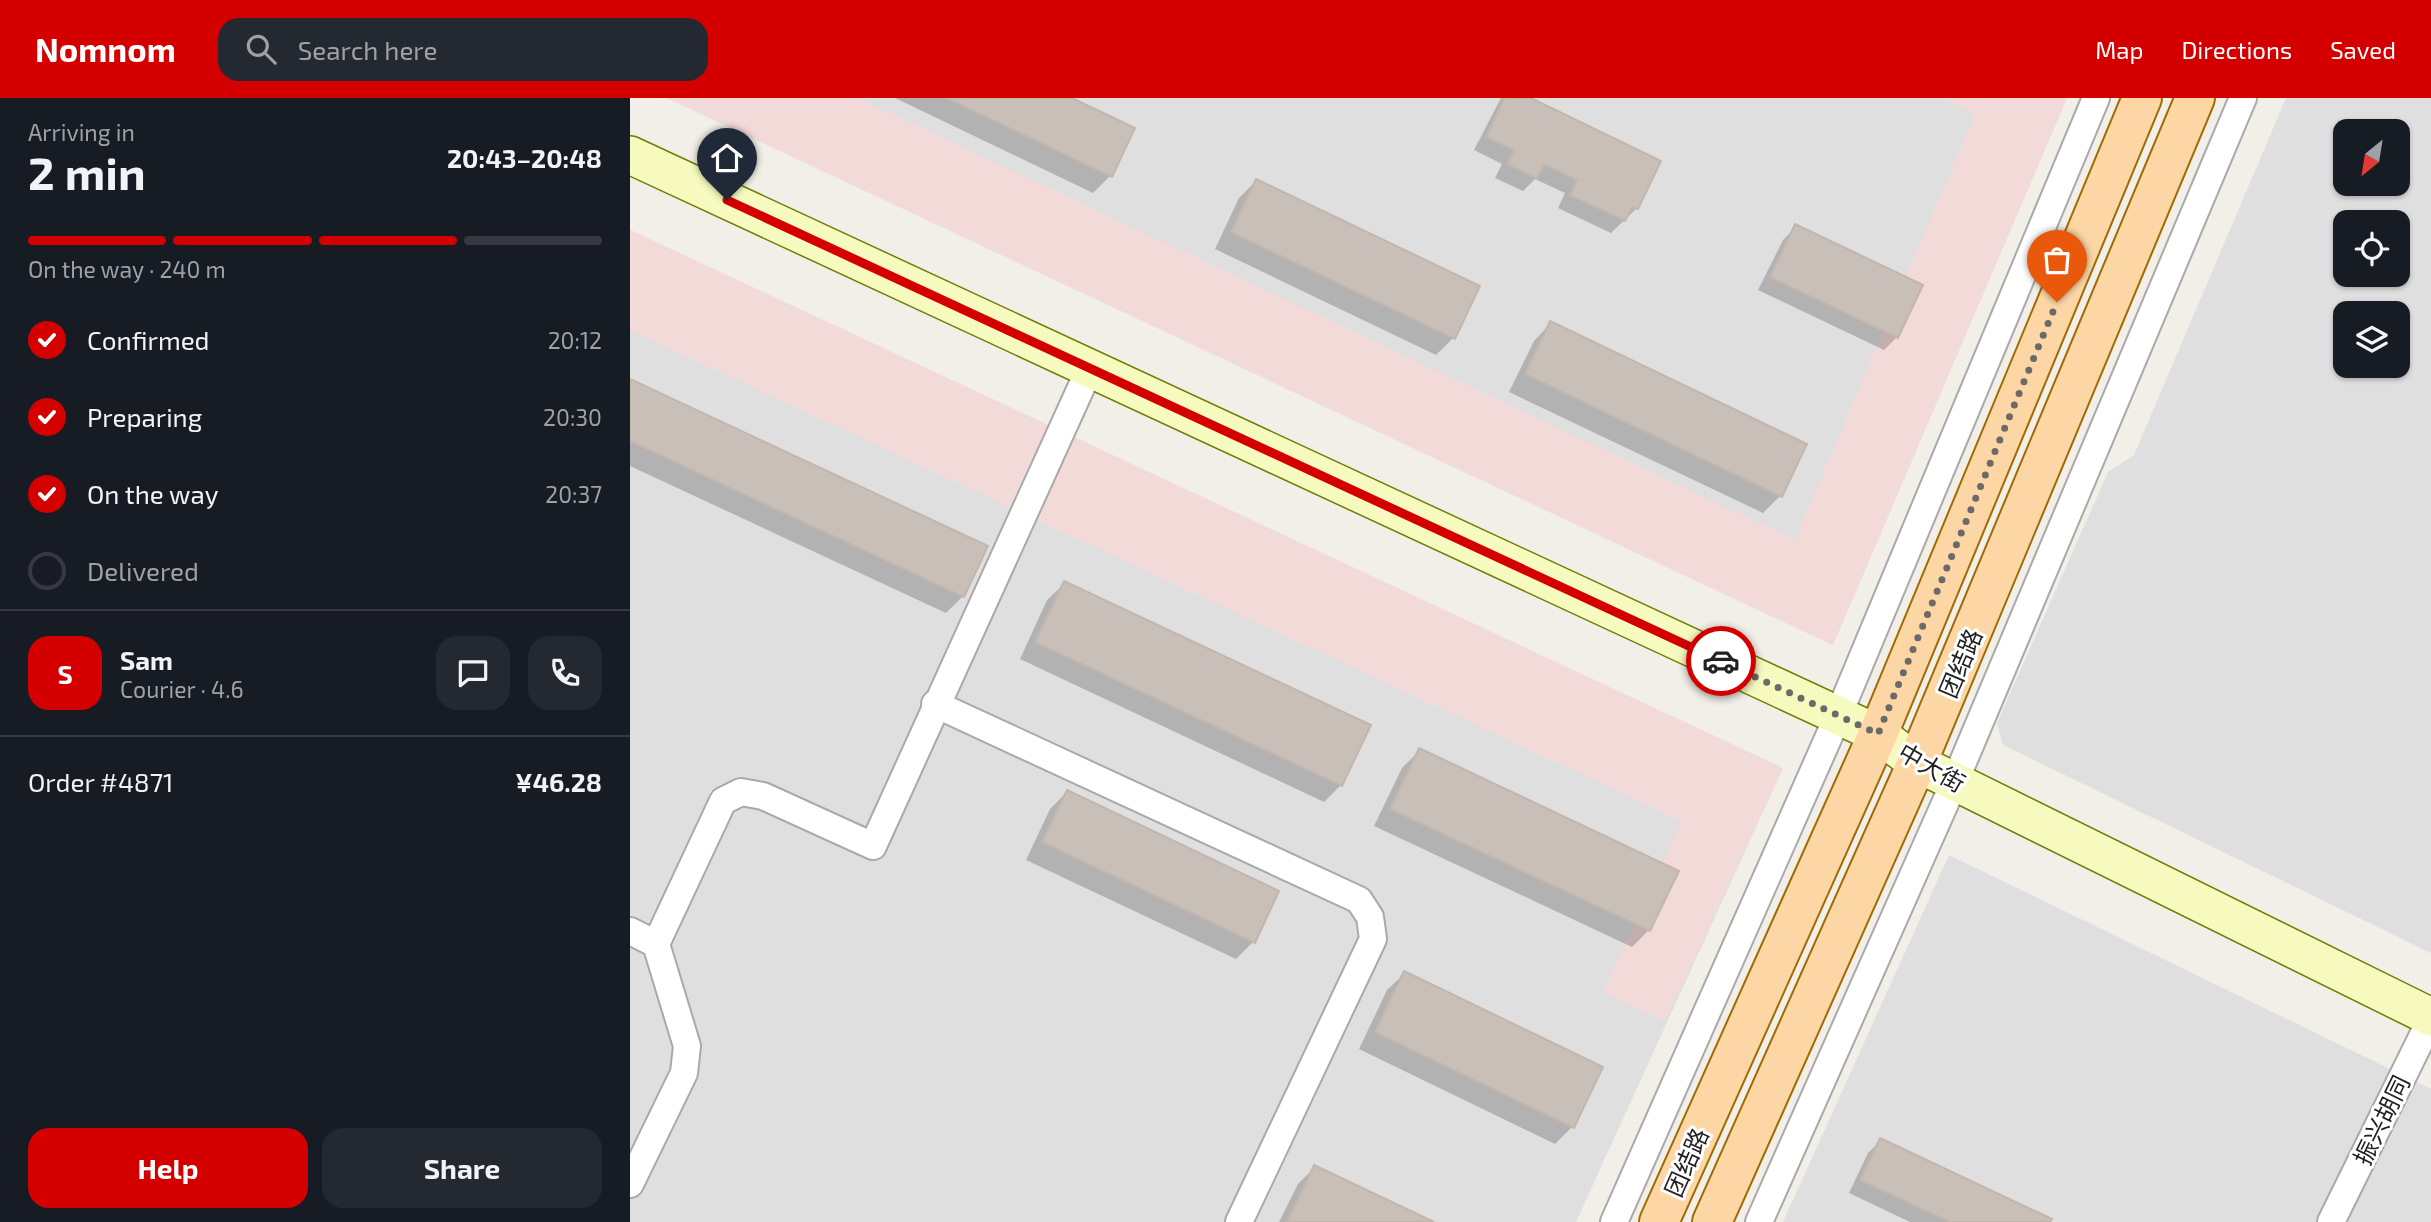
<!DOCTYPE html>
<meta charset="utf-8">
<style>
:root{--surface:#171b24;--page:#242831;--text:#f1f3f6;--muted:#9ea1a6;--line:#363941;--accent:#d40000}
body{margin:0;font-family:"Exo 2","Noto Sans SC",sans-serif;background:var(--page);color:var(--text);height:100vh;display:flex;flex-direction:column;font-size:26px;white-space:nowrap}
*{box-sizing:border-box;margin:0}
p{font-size:23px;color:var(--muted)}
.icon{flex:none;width:38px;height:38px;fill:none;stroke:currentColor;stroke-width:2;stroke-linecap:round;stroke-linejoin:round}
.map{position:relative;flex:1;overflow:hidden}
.side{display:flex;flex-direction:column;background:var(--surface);width:630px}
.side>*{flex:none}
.needle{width:46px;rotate:210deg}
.buttons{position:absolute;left:1703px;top:21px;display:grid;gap:14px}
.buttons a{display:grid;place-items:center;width:77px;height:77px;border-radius:14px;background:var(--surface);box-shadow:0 2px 5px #0004;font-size:35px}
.pin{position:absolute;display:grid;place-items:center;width:60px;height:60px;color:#fff;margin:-72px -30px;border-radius:50% 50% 50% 0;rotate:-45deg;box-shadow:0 0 7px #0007}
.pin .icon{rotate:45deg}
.courier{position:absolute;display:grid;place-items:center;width:70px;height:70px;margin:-35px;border:5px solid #d40000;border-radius:50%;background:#fff;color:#222;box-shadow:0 2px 9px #0007}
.summary em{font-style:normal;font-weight:700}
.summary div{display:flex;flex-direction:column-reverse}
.summary{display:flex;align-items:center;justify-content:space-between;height:119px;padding:0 28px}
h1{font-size:46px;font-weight:700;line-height:52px}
.bar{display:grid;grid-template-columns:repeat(4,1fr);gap:10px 7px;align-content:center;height:84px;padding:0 28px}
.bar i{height:9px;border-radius:5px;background:var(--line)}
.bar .active{background:var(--accent)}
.bar p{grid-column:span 4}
.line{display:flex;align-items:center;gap:18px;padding:0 28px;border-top:2px solid var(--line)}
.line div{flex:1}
.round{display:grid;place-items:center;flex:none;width:74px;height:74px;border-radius:21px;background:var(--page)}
ol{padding:0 28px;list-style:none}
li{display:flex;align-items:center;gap:21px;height:77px}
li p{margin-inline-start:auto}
li .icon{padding:7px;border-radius:50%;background:var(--accent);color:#fff;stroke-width:4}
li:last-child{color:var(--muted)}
li i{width:38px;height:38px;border:4px solid var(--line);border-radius:50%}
.action{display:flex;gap:14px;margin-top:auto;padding:14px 28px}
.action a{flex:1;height:80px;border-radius:21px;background:var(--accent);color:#fff;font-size:28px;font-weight:700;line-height:80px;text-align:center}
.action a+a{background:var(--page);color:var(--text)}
header{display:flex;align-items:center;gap:42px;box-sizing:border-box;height:98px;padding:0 35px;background:var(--accent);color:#fff}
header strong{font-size:33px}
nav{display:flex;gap:38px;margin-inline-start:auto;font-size:24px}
.search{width:490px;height:63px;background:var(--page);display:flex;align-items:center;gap:18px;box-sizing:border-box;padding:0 24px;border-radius:21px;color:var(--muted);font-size:26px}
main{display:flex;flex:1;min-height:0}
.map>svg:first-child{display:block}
.residential{fill:#e0dfdf;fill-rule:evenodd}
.commercial{fill:#f2dad9}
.shadow{fill:#0003}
.building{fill:#c7bfb8;stroke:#c4b6ab;stroke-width:2}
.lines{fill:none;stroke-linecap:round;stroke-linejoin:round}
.minor-casing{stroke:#a9a9a9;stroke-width:30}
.secondary-casing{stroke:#707d05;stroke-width:40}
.primary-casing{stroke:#a06b00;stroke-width:42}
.minor{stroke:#fff;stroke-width:26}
.secondary{stroke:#f7fabf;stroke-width:37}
.primary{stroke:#fcd6a4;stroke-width:38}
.done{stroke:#6b6a68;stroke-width:7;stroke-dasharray:0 12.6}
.route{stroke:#d40000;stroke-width:9}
.labels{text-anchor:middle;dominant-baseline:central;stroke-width:6;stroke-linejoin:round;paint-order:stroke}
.street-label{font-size:24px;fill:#222;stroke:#fff}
</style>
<header>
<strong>Nomnom</strong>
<div class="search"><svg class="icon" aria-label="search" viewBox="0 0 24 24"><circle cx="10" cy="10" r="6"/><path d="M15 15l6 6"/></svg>Search here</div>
<nav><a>Map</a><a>Directions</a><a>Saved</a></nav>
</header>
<main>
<section class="side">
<div class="summary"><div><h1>2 min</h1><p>Arriving in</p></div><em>20:43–20:48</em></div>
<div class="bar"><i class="active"></i><i class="active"></i><i class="active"></i><i></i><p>On the way · 240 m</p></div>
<ol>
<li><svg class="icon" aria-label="check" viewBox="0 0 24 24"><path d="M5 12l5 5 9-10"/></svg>Confirmed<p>20:12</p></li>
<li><svg class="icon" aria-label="check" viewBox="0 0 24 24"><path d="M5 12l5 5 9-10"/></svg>Preparing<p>20:30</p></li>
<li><svg class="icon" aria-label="check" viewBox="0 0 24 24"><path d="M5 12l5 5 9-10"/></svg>On the way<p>20:37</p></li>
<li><i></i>Delivered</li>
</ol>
<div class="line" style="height:126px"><b class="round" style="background:var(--accent);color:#fff">S</b><div><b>Sam</b><p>Courier · 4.6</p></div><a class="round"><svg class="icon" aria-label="chat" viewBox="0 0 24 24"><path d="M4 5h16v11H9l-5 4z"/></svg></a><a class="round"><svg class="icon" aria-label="phone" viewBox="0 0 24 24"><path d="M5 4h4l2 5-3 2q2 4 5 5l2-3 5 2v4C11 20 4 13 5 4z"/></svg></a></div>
<div class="line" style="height:91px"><div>Order #4871</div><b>¥46.28</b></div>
<div class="action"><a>Help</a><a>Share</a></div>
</section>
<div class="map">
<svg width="1801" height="1124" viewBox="0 0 1801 1124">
<rect width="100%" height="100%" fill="#f2efe9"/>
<path class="residential" d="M37,0H1437L1203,547Z
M1656,0H1801V855L1373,647L1367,625L1478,374L1504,357ZM1768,33V86H1715V33ZM1768,124V177H1715V124ZM1768,215V268H1715V215Z
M0,132L1153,670L946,1124H0Z
M1319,757L1801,991V1124H1153Z"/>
<path class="commercial" d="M37,0H228L1165,442L1345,16L1313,0H1437L1203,547Z
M0,132L1153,670L1035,923L973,894L1052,723L0,232Z"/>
<path class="shadow" d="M265,0H438L480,78L463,95Z
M871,0H897L1007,110L981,135L928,110L935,95L905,81L893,93L865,80L872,66L844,52Z
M626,83L848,189L823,240L806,257L585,151L609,100Z
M1166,129L1291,188L1267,239L1254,252L1128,192L1153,142Z
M921,225L1150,398L1133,415L879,294L904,243Z
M0,283L333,498L316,515L0,368Z
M435,485L711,687L694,704L390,561L417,502Z
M789,653L1019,832L1002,849L744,728L772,670Z
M437,694L623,844L606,861L396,762L420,711Z
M775,875L942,1029L925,1046L729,951L757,892Z
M1251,1042L1418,1124H1280L1219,1095L1238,1055Z
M685,1069L800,1124H649L668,1086Z"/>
<path class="building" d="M317,0H442L505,30L482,79Z
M874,0H901L1031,63L1008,111L1002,109L995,123L940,97L947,82L914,66L907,81L877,66L884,52L856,39Z
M626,81L850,188L825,241L601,134Z
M1165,126L1293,187L1268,240L1140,179Z
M920,223L1177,346L1152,399L895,276Z
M0,281L358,448L334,499L0,343Z
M434,483L741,627L712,688L405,544Z
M789,650L1049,773L1020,833L760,711Z
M437,692L649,793L625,845L412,744Z
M774,873L973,969L944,1030L745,934Z
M1250,1040L1422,1121L1420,1124H1320L1230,1082Z
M684,1067L804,1124H657Z"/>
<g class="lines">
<g class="minor-casing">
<path id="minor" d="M305,606L729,802L740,819L743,841L609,1124
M0,833L26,846
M0,1086L54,975L57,948L26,846L93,703L111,694L133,698L243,748L460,270
M984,1124L1208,618L1466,0
M1129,1124L1325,683L1613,0
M1701,1124L1801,921"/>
</g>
<g class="secondary-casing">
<path id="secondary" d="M0,57L1248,636L1287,665L1801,919"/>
</g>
<g class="primary-casing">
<path id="primary" d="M1029,1124L1248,636L1512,0
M1082,1124L1287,665L1565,0"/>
</g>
<use href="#minor" class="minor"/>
<use href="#secondary" class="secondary"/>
<use href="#primary" class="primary"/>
</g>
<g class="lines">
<path class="done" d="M1091,563L1248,636L1427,204"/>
<path class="route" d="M97,102L1091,563"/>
</g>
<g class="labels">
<g class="street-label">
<text transform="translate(1330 565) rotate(-67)">团结路</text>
<text transform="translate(1302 669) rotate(30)">中大街</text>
<text transform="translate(1751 1022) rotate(-64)">振兴胡同</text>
<text transform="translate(1056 1064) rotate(-66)">团结路</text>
</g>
</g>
</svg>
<div class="buttons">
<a><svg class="needle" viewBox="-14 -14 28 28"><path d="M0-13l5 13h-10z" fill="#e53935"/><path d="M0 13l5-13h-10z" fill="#9ea1a6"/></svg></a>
<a><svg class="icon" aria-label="locate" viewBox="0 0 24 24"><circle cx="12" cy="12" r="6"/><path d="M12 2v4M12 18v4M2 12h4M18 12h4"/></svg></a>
<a><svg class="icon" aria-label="layers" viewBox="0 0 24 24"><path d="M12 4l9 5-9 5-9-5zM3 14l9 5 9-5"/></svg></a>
</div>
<div class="pin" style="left:1427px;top:204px;background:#ea580c"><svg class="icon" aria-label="bag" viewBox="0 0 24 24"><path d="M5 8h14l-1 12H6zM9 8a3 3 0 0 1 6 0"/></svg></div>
<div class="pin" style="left:97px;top:102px;background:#1f2937"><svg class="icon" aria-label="home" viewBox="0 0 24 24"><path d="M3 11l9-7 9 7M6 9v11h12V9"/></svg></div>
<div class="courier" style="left:1091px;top:563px"><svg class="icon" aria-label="car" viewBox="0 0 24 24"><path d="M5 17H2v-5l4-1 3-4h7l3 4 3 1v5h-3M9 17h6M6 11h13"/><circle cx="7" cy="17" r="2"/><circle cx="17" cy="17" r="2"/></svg></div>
</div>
</main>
